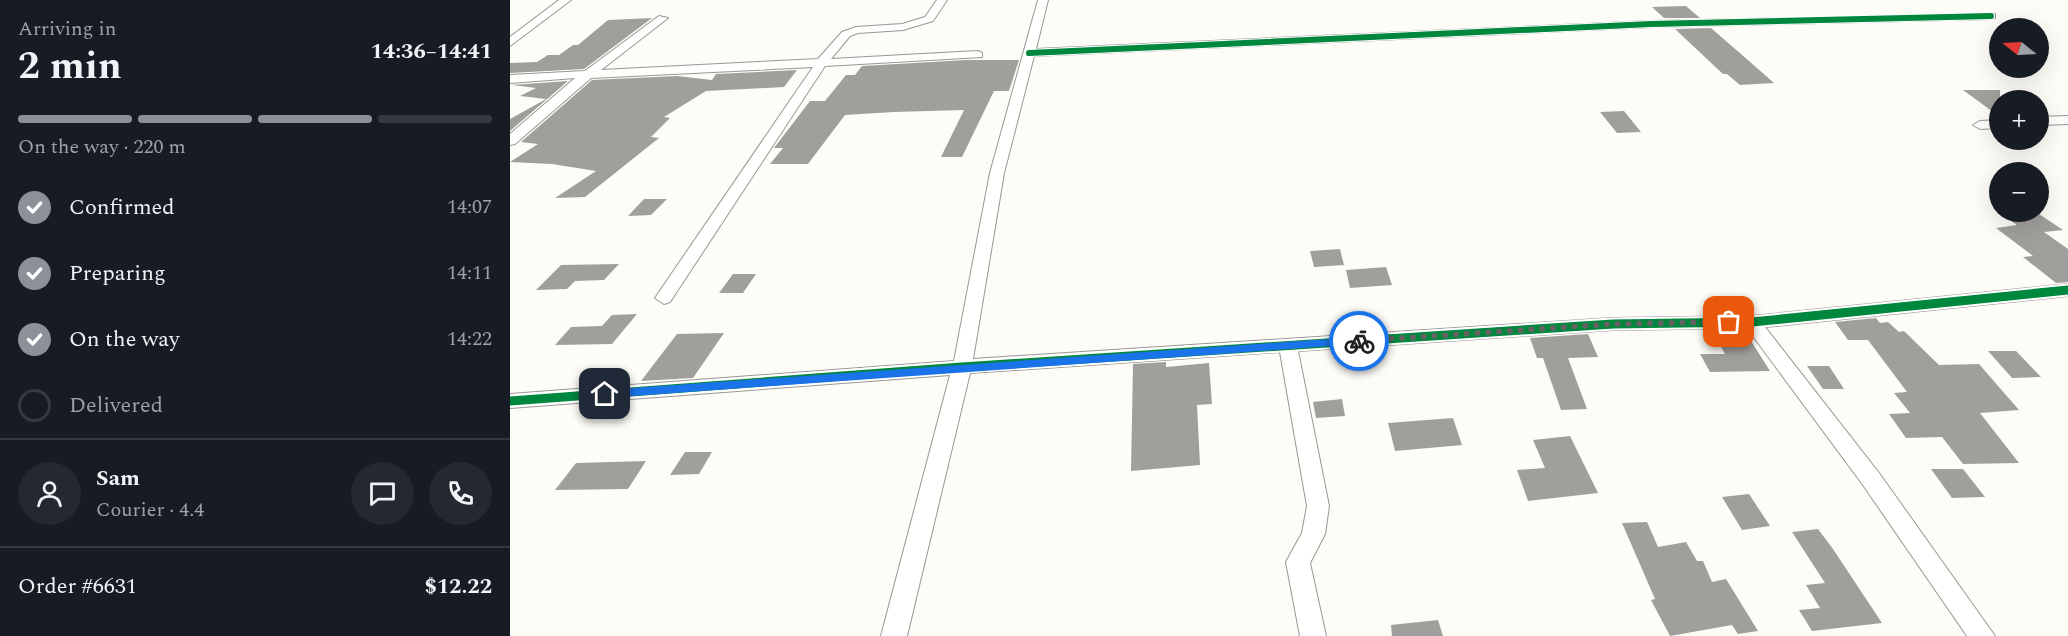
<!DOCTYPE html>
<meta charset="utf-8">
<style>
:root{--surface:#171b24;--page:#242831;--text:#f1f3f6;--muted:#9ea1a6;--line:#363941;--accent:#8c9099}
body{margin:0;font-family:Spectral,serif;background:var(--page);color:var(--text);height:100vh;display:flex;flex-direction:column;font-size:22px;white-space:nowrap}
*{box-sizing:border-box;margin:0}
p{font-size:20px;color:var(--muted)}
.icon{flex:none;width:33px;height:33px;fill:none;stroke:currentColor;stroke-width:2;stroke-linecap:round;stroke-linejoin:round}
.map{position:relative;flex:1;overflow:hidden}
.panel{display:flex;flex-direction:column;background:var(--surface);width:510px}
.panel>*{flex:none}
.needle{width:39px;rotate:288deg}
.controls{position:absolute;left:1479px;top:18px;display:grid;gap:12px}
.controls a{display:grid;place-items:center;width:60px;height:60px;border-radius:50%;background:var(--surface);box-shadow:0 6px 24px #0002;font-size:30px}
.pin{position:absolute;display:grid;place-items:center;width:51px;height:51px;color:#fff;margin:-26px;border-radius:12px;box-shadow:0 3px 9px #0006}
.courier{position:absolute;display:grid;place-items:center;width:60px;height:60px;margin:-30px;border:4px solid #1a73e8;border-radius:50%;background:#fff;color:#222;box-shadow:0 2px 8px #0007}
.summary em{font-style:normal;font-weight:700}
.summary div{display:flex;flex-direction:column-reverse}
.summary{display:flex;align-items:center;justify-content:space-between;height:102px;padding:0 18px}
h1{font-size:39px;font-weight:700;line-height:45px}
.bar{display:grid;grid-template-columns:repeat(4,1fr);gap:9px 6px;align-content:center;height:72px;padding:0 18px}
.bar i{height:8px;border-radius:4px;background:var(--line)}
.bar .selected{background:var(--accent)}
.bar p{grid-column:span 4}
.line{display:flex;align-items:center;gap:15px;padding:0 18px;border-top:2px solid var(--line)}
.line div{flex:1}
.round{display:grid;place-items:center;flex:none;width:63px;height:63px;border-radius:32px;background:var(--page)}
ol{padding:0 18px;list-style:none}
li{display:flex;align-items:center;gap:18px;height:66px}
li p{margin-inline-start:auto}
li .icon{padding:6px;border-radius:50%;background:var(--accent);color:#fff;stroke-width:4}
li:last-child{color:var(--muted)}
li i{width:33px;height:33px;border:3px solid var(--line);border-radius:50%}
main{display:flex;flex:1;min-height:0}
.map>svg:first-child{display:block}
.building{fill:#a19f9c}
.lines{fill:none;stroke-linecap:round;stroke-linejoin:round}
.minor-casing{stroke:#979795;stroke-width:2}
.minor{fill:#fffffe;fill-rule:evenodd}
.cycleway-far1-casing{stroke:#fff;stroke-width:8}
.cycleway-casing{stroke:#fff;stroke-width:13}
.cycleway-far1{stroke:#00873e;stroke-width:6}
.cycleway{stroke:#00873e;stroke-width:9}
.route{fill:#1a73e8}
.done{stroke:#646362;stroke-width:6;stroke-dasharray:0 10.8}
</style>
<main>
<section class="panel">
<div class="summary"><div><h1>2 min</h1><p>Arriving in</p></div><em>14:36–14:41</em></div>
<div class="bar"><i class="selected"></i><i class="selected"></i><i class="selected"></i><i></i><p>On the way · 220 m</p></div>
<ol>
<li><svg class="icon" aria-label="check" viewBox="0 0 24 24"><path d="M5 12l5 5 9-10"/></svg>Confirmed<p>14:07</p></li>
<li><svg class="icon" aria-label="check" viewBox="0 0 24 24"><path d="M5 12l5 5 9-10"/></svg>Preparing<p>14:11</p></li>
<li><svg class="icon" aria-label="check" viewBox="0 0 24 24"><path d="M5 12l5 5 9-10"/></svg>On the way<p>14:22</p></li>
<li><i></i>Delivered</li>
</ol>
<div class="line" style="height:108px"><a class="round"><svg class="icon" aria-label="person" viewBox="0 0 24 24"><circle cx="12" cy="8" r="4"/><path d="M4 21q1-7 8-7t8 7"/></svg></a><div><b>Sam</b><p>Courier · 4.4</p></div><a class="round"><svg class="icon" aria-label="chat" viewBox="0 0 24 24"><path d="M4 5h16v11H9l-5 4z"/></svg></a><a class="round"><svg class="icon" aria-label="phone" viewBox="0 0 24 24"><path d="M5 4h4l2 5-3 2q2 4 5 5l2-3 5 2v4C11 20 4 13 5 4z"/></svg></a></div>
<div class="line" style="height:78px"><div>Order #6631</div><b>$12.22</b></div>
</section>
<div class="map">
<svg width="1558" height="636" viewBox="0 0 1558 636">
<rect width="100%" height="100%" fill="#fdfcf7"/>
<path class="building" d="M1176,6L1190,18H1154L1142,7Z
M142,18L74,69L0,73V63L27,62L38,55H49L63,45H68L98,20Z
M1201,28L1239,61L1264,83L1230,85L1217,74H1213L1165,29Z
M456,60H509L499,91H484L452,157H431L454,110L384,112L335,115L298,164H260L273,148H264L300,101H315L336,75H345L352,66Z
M287,70L274,87L196,91L154,117L160,118L141,137L149,138L75,197L45,198L86,171L42,164L0,162L28,144L11,142L82,80L167,76L202,80L206,74Z
M58,81L0,131V119L36,99L10,96L26,88L2,85Z
M1453,90H1490V117Z
M1114,111L1131,132L1107,133L1090,112Z
M134,199H157L141,215L118,216Z
M1488,212H1526L1553,230L1534,232L1558,249V282L1546,283L1513,257L1523,256L1486,228L1507,225Z
M830,249L834,265L804,267L800,251Z
M109,264L94,280L65,281L57,289L26,290L51,265Z
M876,267L882,285L840,288L836,270Z
M223,274H246L233,293H209Z
M127,314L102,344L45,345L61,327L92,326L102,315Z
M1366,318L1370,323L1378,322L1389,332L1394,331L1429,365L1469,364L1509,410L1470,413L1509,463L1453,464L1432,437L1396,438L1379,414L1400,413L1384,393L1397,392L1358,340H1338L1325,322Z
M1222,330L1229,341H1241L1260,371L1200,372L1190,354H1215L1202,331Z
M214,333L183,378L131,381L167,334Z
M1078,334L1088,357L1058,358L1077,409L1051,410L1033,358H1027L1020,338Z
M1478,351H1506L1531,377L1502,378Z
M656,362V367L699,363L702,404L687,405L690,465L621,471L623,364Z
M1297,366H1319L1334,389H1313Z
M832,399L835,416L806,418L803,402Z
M943,418L952,445L885,451L878,423Z
M1060,436L1088,493L1018,501L1007,470L1035,468L1023,440Z
M175,452H202L189,474L160,475Z
M136,461L118,489L45,490L66,463Z
M1421,469H1453L1475,497L1442,498Z
M1239,494L1260,526L1232,530L1212,497Z
M1137,522L1148,547L1176,542L1187,561H1193L1202,582L1216,579L1248,631L1228,634L1222,625L1160,636L1141,600L1145,599L1112,523Z
M1308,529L1323,549L1372,623L1302,631L1289,610L1310,608L1296,585L1315,583L1282,532Z
M928,620L933,636H882L881,625Z"/>
<g class="lines">
<g class="minor-casing">
<path id="minor" d="M49,0H61L0,46V37Z
M427,0H437L423,21L393,30L348,33L340,36L321,59L468,51L472,53V57L315,66L160,302L154,304L145,298L303,67L81,78L5,144L0,145V134L65,78L0,83V75L75,71L149,16L158,18L91,70L308,59L332,32L346,27L392,24L415,17Z
M528,0H538L526,49L1141,21L1485,14V18L1481,19L1141,27L524,56L494,173L463,359L1103,318L1242,316L1558,284V296L1255,327L1369,473L1485,636H1457L1353,485L1237,328L1103,330L788,351L819,506L815,534L800,563L816,636H790L776,562L792,533L797,506L770,352L460,373L397,636H371L440,375L0,408V394L444,361L480,173Z
M1558,116V124L1528,125V117Z
M1490,120V128L1470,129L1463,125L1470,121Z"/>
</g>
<use href="#minor" class="minor"/>
<g class="cycleway-far1-casing">
<path id="cycleway-far1" d="M519,53L1141,24L1481,16"/>
</g>
<g class="cycleway-casing">
<path id="cycleway" d="M0,401L452,367L1103,324L1242,322L1558,290"/>
</g>
<use href="#cycleway-far1" class="cycleway-far1"/>
<use href="#cycleway" class="cycleway"/>
</g>
<path class="route" d="M849,337L854,341L849,344L95,398L90,394L95,390Z"/>
<g class="lines">
<path class="done" d="M849,341L1103,324L1219,322"/>
</g>
</svg>
<div class="controls">
<a><svg class="needle" viewBox="-14 -14 28 28"><path d="M0-13l5 13h-10z" fill="#e53935"/><path d="M0 13l5-13h-10z" fill="#9ea1a6"/></svg></a>
<a>+</a>
<a>−</a>
</div>
<div class="pin" style="left:1219px;top:322px;background:#ea580c"><svg class="icon" aria-label="bag" viewBox="0 0 24 24"><path d="M5 8h14l-1 12H6zM9 8a3 3 0 0 1 6 0"/></svg></div>
<div class="pin" style="left:95px;top:394px;background:#1f2937"><svg class="icon" aria-label="home" viewBox="0 0 24 24"><path d="M3 11l9-7 9 7M6 9v11h12V9"/></svg></div>
<div class="courier" style="left:849px;top:341px"><svg class="icon" aria-label="bike" viewBox="0 0 24 24"><circle cx="6" cy="16" r="4"/><circle cx="18" cy="16" r="4"/><path d="M6 16l4-8h5l3 8M10 8l3 8H6M13 5h3"/></svg></div>
</div>
</main>
